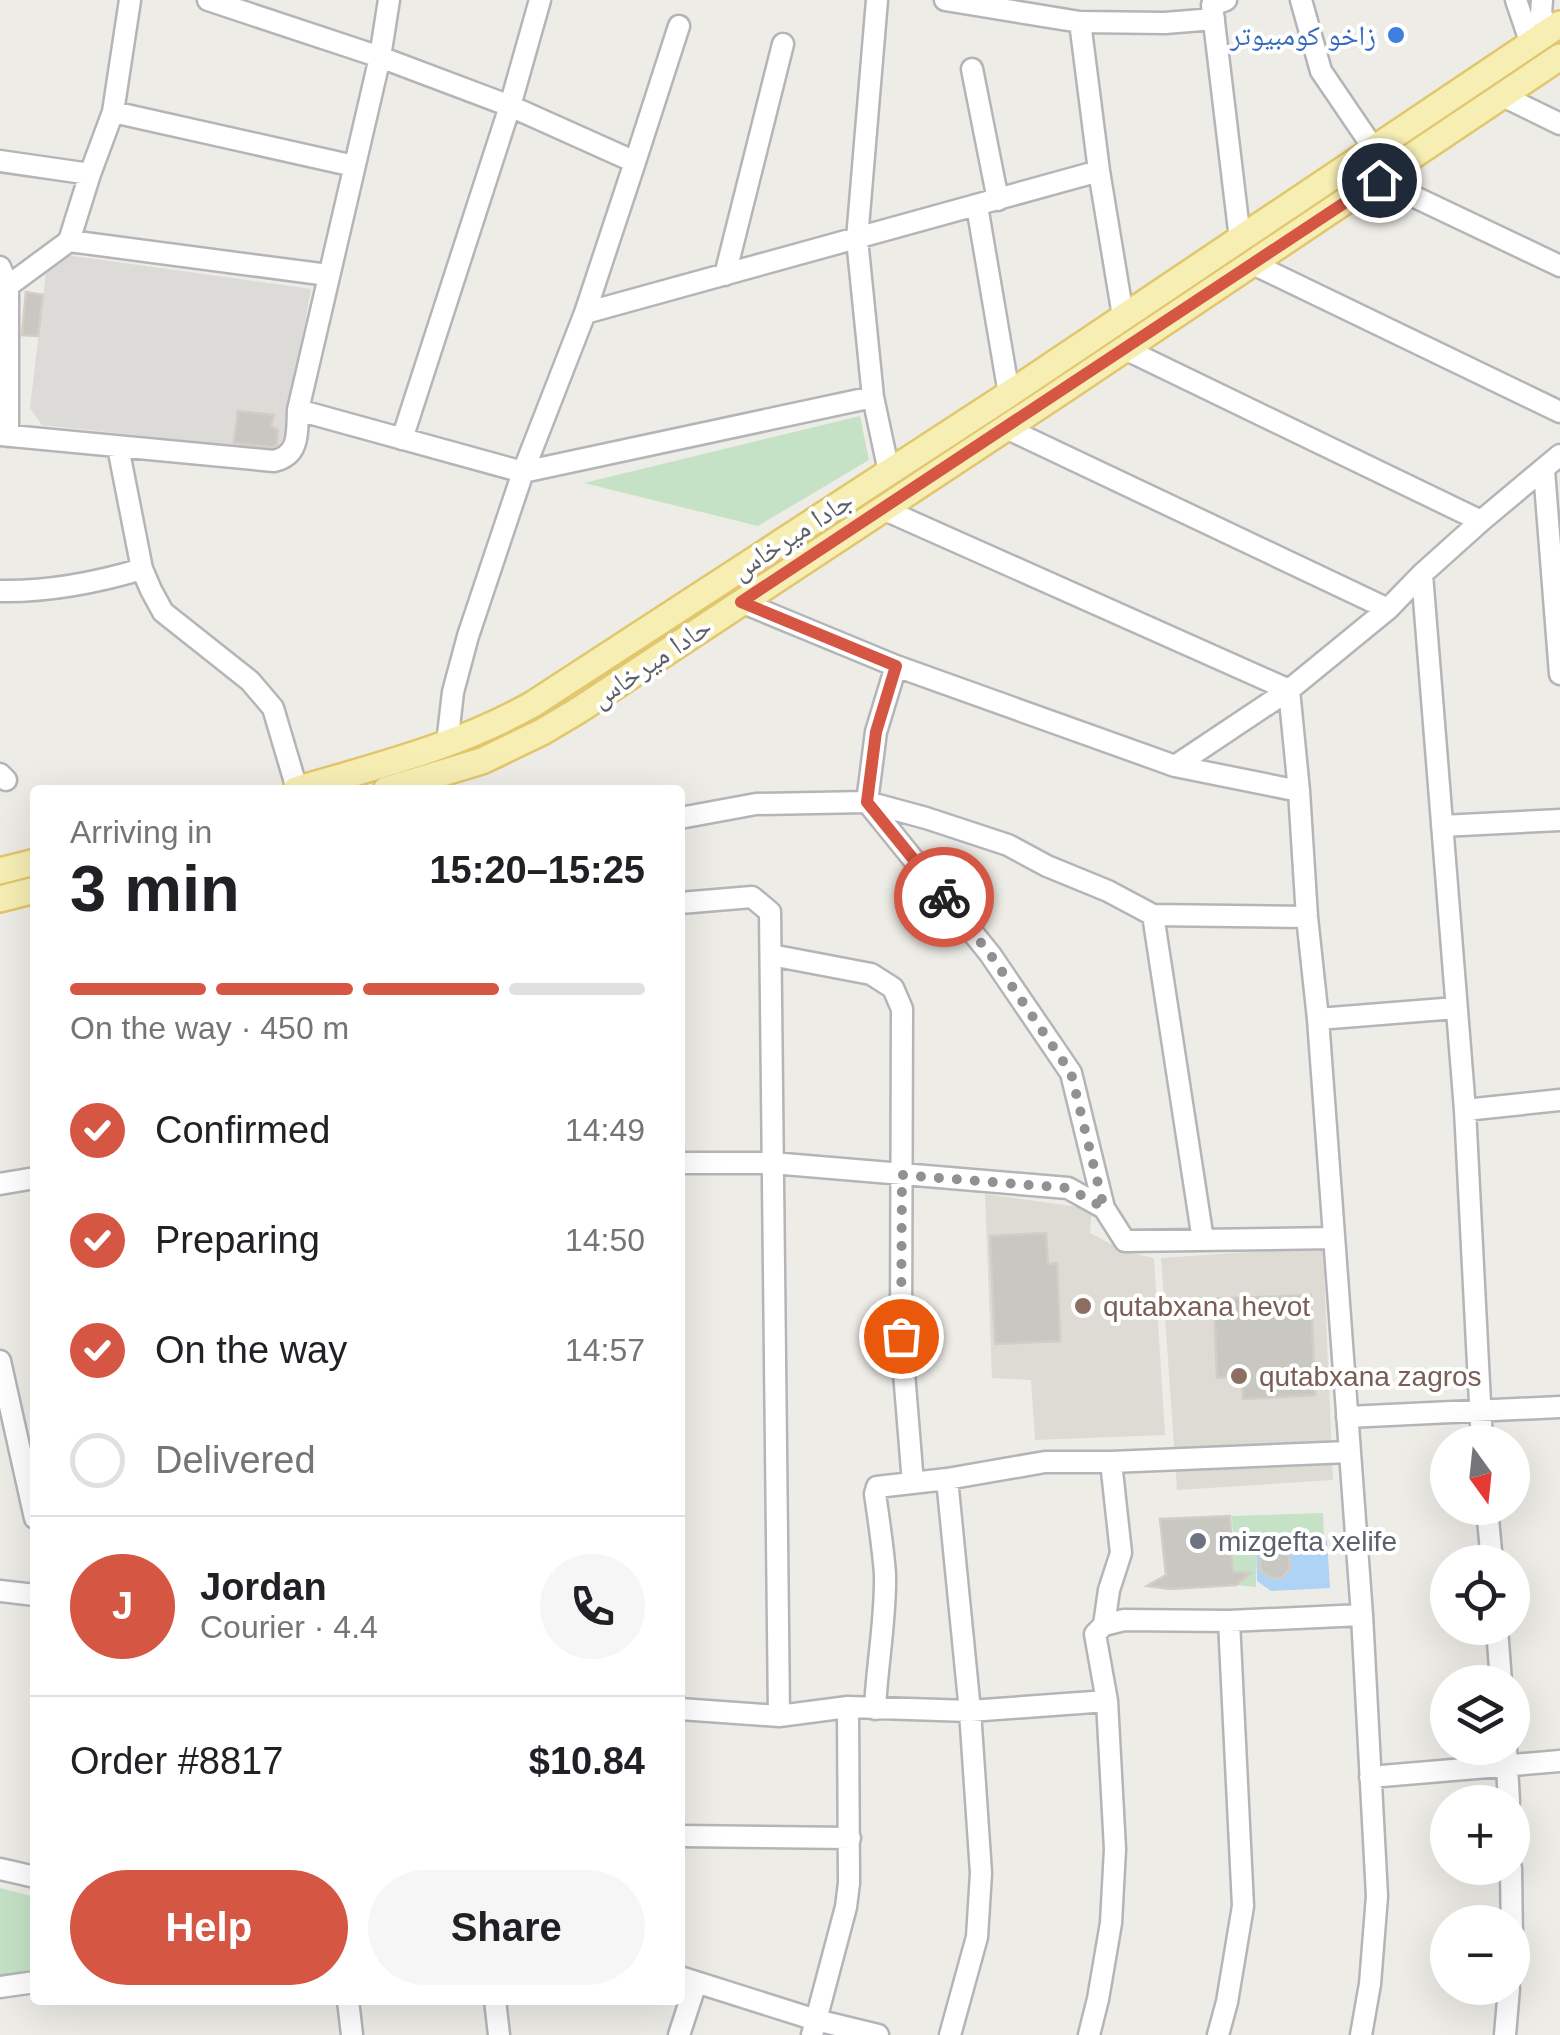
<!DOCTYPE html>
<meta charset="utf-8">
<style>
:root{--surface:#fff;--page:#f6f6f6;--text:#202124;--muted:#757577;--line:#e0e0e0;--accent:#d65644}
body{margin:0;font-family:Arial,"Noto Naskh Arabic",sans-serif;background:var(--page);color:var(--text);height:100vh;display:flex;flex-direction:column;font-size:38px;white-space:nowrap}
*{box-sizing:border-box;margin:0}
p{font-size:32px;color:var(--muted)}
.icon{flex:none;width:55px;height:55px;fill:none;stroke:currentColor;stroke-width:2;stroke-linecap:round;stroke-linejoin:round}
.map{position:relative;flex:1;overflow:hidden}
.side{position:absolute;left:30px;top:785px;width:655px;height:1220px;display:flex;flex-direction:column;background:var(--surface);border-radius:10px;box-shadow:0 10px 40px #0002}
.side>*{flex:none}
.needle{width:65px;rotate:165deg}
.controls{position:absolute;left:1430px;top:1425px;display:grid;gap:20px}
.controls a{display:grid;place-items:center;width:100px;height:100px;border-radius:50%;background:var(--surface);box-shadow:0 10px 40px #0002;font-size:50px}
.pin{position:absolute;display:grid;place-items:center;width:85px;height:85px;color:#fff;margin:-42px;border:5px solid #fff;border-radius:50%;box-shadow:0 2px 10px #0007}
.courier{position:absolute;display:grid;place-items:center;width:100px;height:100px;margin:-50px;border:8px solid #d65644;border-radius:50%;background:#fff;color:#222;box-shadow:0 2px 12px #0007}
.headline em{font-style:normal;font-weight:800}
.headline div{display:flex;flex-direction:column-reverse}
.headline{display:flex;align-items:center;justify-content:space-between;height:170px;padding:0 40px}
h1{font-size:65px;font-weight:800;line-height:75px}
.bar{display:grid;grid-template-columns:repeat(4,1fr);gap:15px 10px;align-content:center;height:120px;padding:0 40px}
.bar i{height:12px;border-radius:8px;background:var(--line)}
.bar .active{background:var(--accent)}
.bar p{grid-column:span 4}
.line{display:flex;align-items:center;gap:25px;padding:0 40px;border-top:2px solid var(--line)}
.line div{flex:1}
.round{display:grid;place-items:center;flex:none;width:105px;height:105px;border-radius:52px;background:var(--page)}
ol{padding:0 40px;list-style:none}
li{display:flex;align-items:center;gap:30px;height:110px}
li p{margin-inline-start:auto}
li .icon{padding:10px;border-radius:50%;background:var(--accent);color:#fff;stroke-width:4}
li:last-child{color:var(--muted)}
li i{width:55px;height:55px;border:5px solid var(--line);border-radius:50%}
.primary-button{display:flex;gap:20px;margin-top:auto;padding:20px 40px}
.primary-button a{flex:1;height:115px;border-radius:60px;background:var(--accent);color:#fff;font-size:40px;font-weight:800;line-height:115px;text-align:center}
.primary-button a+a{background:var(--page);color:var(--text)}
.map>svg:first-child{display:block}
.industrial{fill:#dddbd8}
.education{fill:#dddbd4}
.green{fill:#c5e2c6}
.water{fill:#aed3f5}
.building{fill:#c9c7c2;stroke:#d2cec5;stroke-width:2.5}
.lines{fill:none;stroke-linecap:round;stroke-linejoin:round}
.minor-casing{stroke:#b3b5b9;stroke-width:25}
.major-casing{stroke:#e2c66b;stroke-width:30}
.minor{stroke:#fff;stroke-width:20}
.major{stroke:#f6eeb3;stroke-width:25}
.done{stroke:#909192;stroke-width:10;stroke-dasharray:0 18}
.route{stroke:#d65644;stroke-width:12}
.shop-dot{fill:#3f7fe0;stroke:#fff;stroke-width:4}
.education-dot{fill:#8d6e63;stroke:#fff;stroke-width:4}
.worship-dot{fill:#6b7280;stroke:#fff;stroke-width:4}
.labels{text-anchor:middle;dominant-baseline:central;stroke-width:8;stroke-linejoin:round;paint-order:stroke}
.shop-label{font-size:28px;fill:#366cbe;stroke:#fff;text-anchor:end}
.street-label{font-size:28px;fill:#5d6064;stroke:#fff}
.education-label{font-size:28px;fill:#785e54;stroke:#fff;text-anchor:start}
.worship-label{font-size:28px;fill:#5b616d;stroke:#fff;text-anchor:start}
</style>
<div class="map">
<svg width="1560" height="2035" viewBox="0 0 1560 2035">
<rect width="100%" height="100%" fill="#eeece6"/>
<path class="industrial" d="M66,255L311,289L282,451L42,425L30,408L46,272Z"/>
<path class="education" d="M985,1194L1092,1209L1090,1233L1126,1252L1154,1258L1165,1435L1035,1440L1031,1380L992,1378Z
M1323,1247L1333,1480L1177,1490L1161,1258Z"/>
<path class="green" d="M860,416L869,460L758,526L584,483Z
M1323,1513L1324,1541L1256,1542V1587L1235,1585L1232,1516Z
M0,1888L35,1897V1973L0,1977Z"/>
<path class="water" d="M1327,1540L1330,1588L1271,1591L1257,1581L1256,1542Z"/>
<path class="building" d="M26,292L43,295L38,336L22,335Z
M238,411L274,415L271,426L278,430L277,445L272,447L234,443Z
M1046,1233L1048,1264L1057,1263L1060,1341L995,1344L990,1236Z
M1311,1295L1315,1395L1243,1399L1242,1376L1217,1378L1214,1299Z
M1230,1516L1233,1572L1251,1573L1236,1585L1170,1589L1147,1586L1166,1575L1160,1519Z
M1268,1546L1280,1547L1289,1556L1290,1568L1282,1578H1272L1260,1570V1555Z"/>
<g class="lines">
<g class="minor-casing">
<path id="minor" d="M130,0L113,112L90,174L69,241L328,275
M208,0L380,57L510,106L635,162L585,313L523,472L873,397
M877,0L857,239L873,397L889,472
M945,0L1080,22L1165,23L1214,19
M1226,0L1212,5L1240,239
M1301,0L1321,71L1374,149
M1516,0L1531,44
M1542,0L1541,14L1550,31
M1080,22L1099,171L1123,316
M972,69L998,200
M1503,96L1560,124
M113,112L354,166
M0,161L90,174
M635,162L679,26
M1379,180L1560,266
M977,206L1009,394
M1253,264L1560,412
M0,267L8,286V436
M725,275L783,44
M8,286L69,241
M585,313L1099,171
M1125,349L1481,521
M298,410L523,472L468,636L453,692L447,744
M1006,428L1388,609
M0,435L274,461C300,455 297,433 298,410L380,57L389,0
M402,439L510,106L540,0
M118,447L142,569L151,590L163,612L250,681L273,708L297,789
M1544,470L1560,674
M883,509L1289,690L1299,791L1307,917L1318,1019L1362,1615L1377,1896L1370,1984L1361,2035
M1422,574L1465,1110L1482,1442
M0,591C49,592 95,583 142,569
M741,602L896,666L1175,766L1289,690L1388,609L1422,574L1481,521L1560,455
M896,666L876,732L867,802L990,954L1071,1073L1104,1208
M1175,766L1299,791
M0,774L6,780
M680,818L756,804L867,802L926,818L1008,845L1047,866L1108,891L1153,915L1307,917
M1442,826L1560,820
M680,903L752,897L770,912L779,1716
M1153,915L1203,1240
M771,955L871,974L893,988L902,1009L901,1336L913,1483
M1318,1019L1456,1008
M1465,1110L1560,1100
M680,1163H772L1068,1188L1104,1208L1125,1241L1334,1238
M0,1184L35,1178
M0,1361L35,1518
M1347,1417L1560,1407
M947,1479L970,1711L981,1873L977,1937L950,2035
M1487,1508L1492,1562
M0,1591L35,1595
M1104,1625L1109,1590L1121,1553L1111,1462
M1497,1628L1501,1682
M680,1709L779,1716L848,1707L970,1711L1107,1701
M875,1709C877,1664 886,1619 885,1574C883,1547 879,1521 875,1494L877,1487L947,1479L1045,1462H1111L1349,1452
M1506,1748L1509,1802
M1370,1777L1560,1761
M680,1836L850,1838
M1511,1868L1512,1942
M0,1869L35,1877
M680,1977L816,2020L878,2035
M0,1987L35,1982
M348,2000L352,2035
M495,2000L499,2035
M679,2035L696,1983
M812,2035L846,1907L849,1883L848,1707
M1089,2035L1098,1999L1111,1923L1115,1849L1107,1701L1095,1634L1104,1625L1124,1620L1229,1621L1362,1615
M1218,2035L1227,2002L1243,1906L1229,1621
M1505,2035L1509,1988"/>
</g>
<g class="major-casing">
<path id="major" d="M296,790C377,766 459,746 533,704L1009,394L1560,24
M386,790L482,761L542,732L579,710L1059,393L1560,57
M0,871L35,862
M0,899L35,890"/>
</g>
<use href="#minor" class="minor"/>
<use href="#major" class="major"/>
</g>
<g class="lines">
<path class="done" d="M901,1336L902,1175L1068,1188L1104,1208L1071,1073L990,954L944,897"/>
<path class="route" d="M944,897L867,802L876,732L896,666L741,602L1379,180"/>
</g>
<circle class="shop-dot" cx="1396" cy="35" r="10"/>
<g class="education-dot">
<circle cx="1083" cy="1306" r="10"/>
<circle cx="1239" cy="1376" r="10"/>
</g>
<circle class="worship-dot" cx="1198" cy="1541" r="10"/>
<g class="labels">
<g class="shop-label">
<text x="1376" y="35">زاخو كومبيوتر</text>
</g>
<g class="street-label">
<text transform="translate(792 535) rotate(-33)">جادا ميرخاس</text>
<text transform="translate(651 662) rotate(-34)">حادا ميرخاس</text>
</g>
<g class="education-label">
<text x="1103" y="1306">qutabxana hevot</text>
<text x="1259" y="1376">qutabxana zagros</text>
</g>
<g class="worship-label">
<text x="1218" y="1541">mizgefta xelife</text>
</g>
</g>
</svg>
<div class="controls">
<a><svg class="needle" viewBox="-14 -14 28 28"><path d="M0-13l5 13h-10z" fill="#e53935"/><path d="M0 13l5-13h-10z" fill="#757577"/></svg></a>
<a><svg class="icon" aria-label="locate" viewBox="0 0 24 24"><circle cx="12" cy="12" r="6"/><path d="M12 2v4M12 18v4M2 12h4M18 12h4"/></svg></a>
<a><svg class="icon" aria-label="layers" viewBox="0 0 24 24"><path d="M12 4l9 5-9 5-9-5zM3 14l9 5 9-5"/></svg></a>
<a>+</a>
<a>−</a>
</div>
<div class="pin" style="left:901px;top:1336px;background:#ea580c"><svg class="icon" aria-label="bag" viewBox="0 0 24 24"><path d="M5 8h14l-1 12H6zM9 8a3 3 0 0 1 6 0"/></svg></div>
<div class="pin" style="left:1379px;top:180px;background:#1f2937"><svg class="icon" aria-label="home" viewBox="0 0 24 24"><path d="M3 11l9-7 9 7M6 9v11h12V9"/></svg></div>
<div class="courier" style="left:944px;top:897px"><svg class="icon" aria-label="bike" viewBox="0 0 24 24"><circle cx="6" cy="16" r="4"/><circle cx="18" cy="16" r="4"/><path d="M6 16l4-8h5l3 8M10 8l3 8H6M13 5h3"/></svg></div>
<section class="side">
<div class="headline"><div><h1>3 min</h1><p>Arriving in</p></div><em>15:20–15:25</em></div>
<div class="bar"><i class="active"></i><i class="active"></i><i class="active"></i><i></i><p>On the way · 450 m</p></div>
<ol>
<li><svg class="icon" aria-label="check" viewBox="0 0 24 24"><path d="M5 12l5 5 9-10"/></svg>Confirmed<p>14:49</p></li>
<li><svg class="icon" aria-label="check" viewBox="0 0 24 24"><path d="M5 12l5 5 9-10"/></svg>Preparing<p>14:50</p></li>
<li><svg class="icon" aria-label="check" viewBox="0 0 24 24"><path d="M5 12l5 5 9-10"/></svg>On the way<p>14:57</p></li>
<li><i></i>Delivered</li>
</ol>
<div class="line" style="height:180px"><b class="round" style="background:var(--accent);color:#fff">J</b><div><b>Jordan</b><p>Courier · 4.4</p></div><a class="round"><svg class="icon" aria-label="phone" viewBox="0 0 24 24"><path d="M5 4h4l2 5-3 2q2 4 5 5l2-3 5 2v4C11 20 4 13 5 4z"/></svg></a></div>
<div class="line" style="height:130px"><div>Order #8817</div><b>$10.84</b></div>
<div class="primary-button"><a>Help</a><a>Share</a></div>
</section>
</div>
